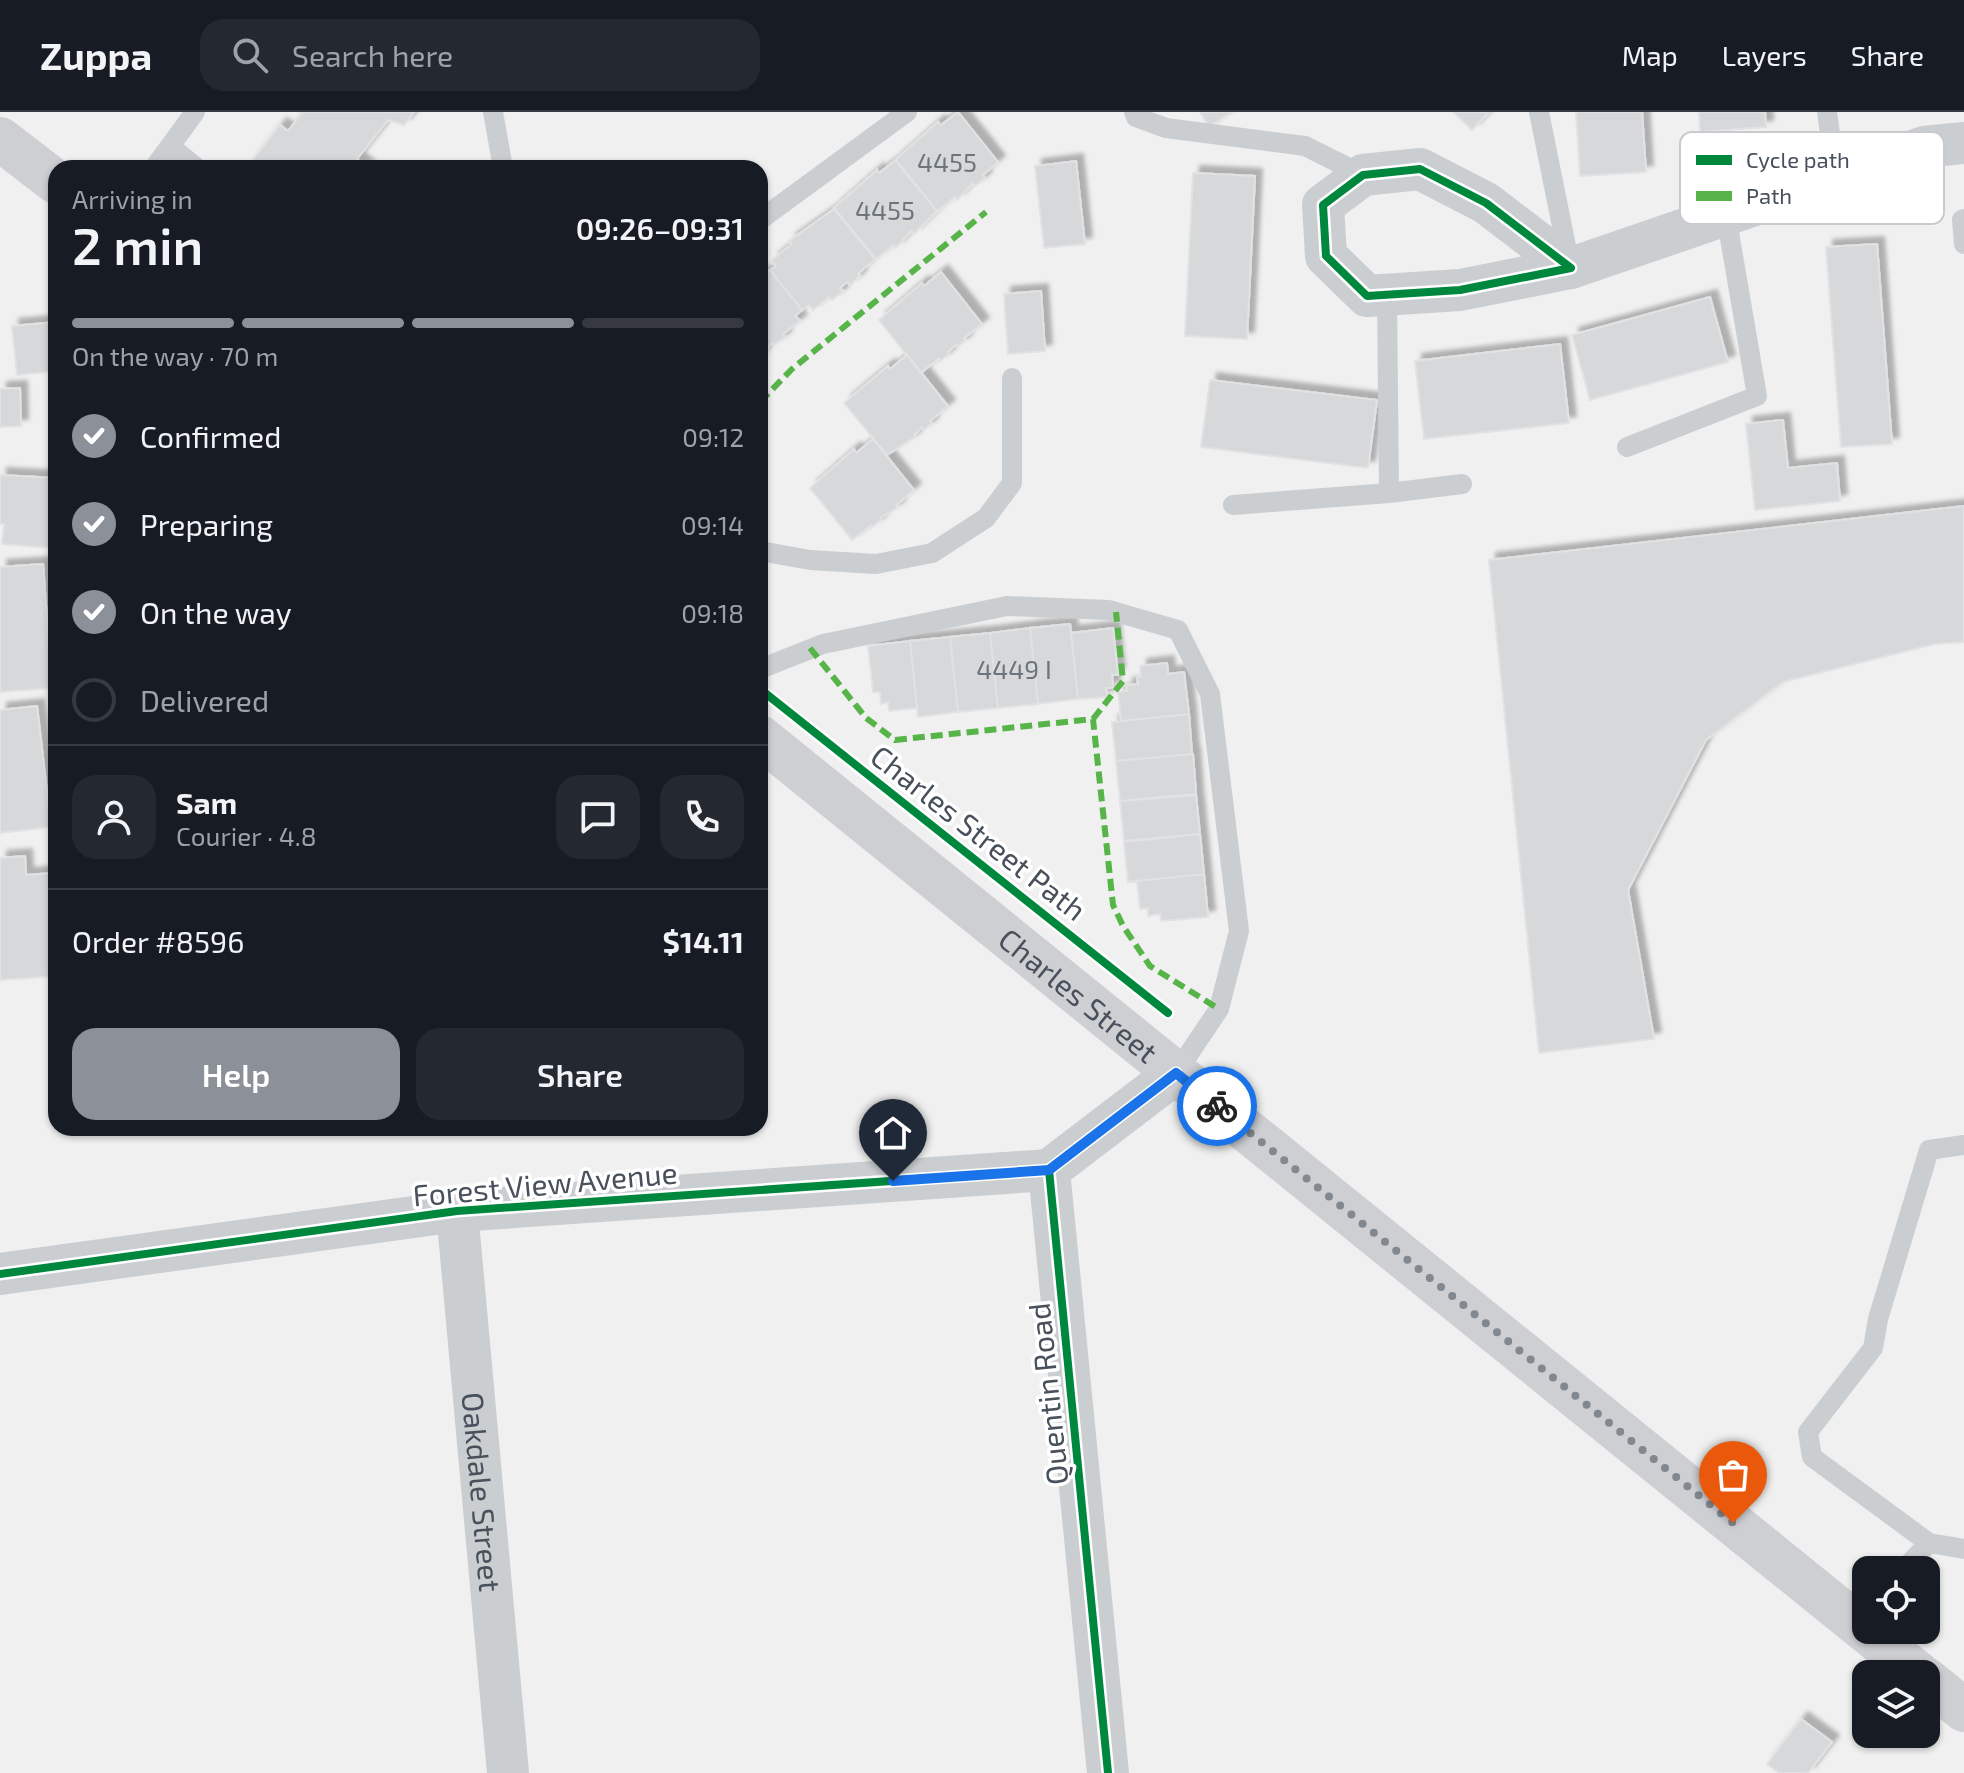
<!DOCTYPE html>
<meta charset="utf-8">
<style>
:root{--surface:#171b24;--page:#242831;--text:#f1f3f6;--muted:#9ea1a6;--line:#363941;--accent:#8c9099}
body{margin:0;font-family:"Exo 2",sans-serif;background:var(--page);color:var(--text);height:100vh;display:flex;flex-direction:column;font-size:30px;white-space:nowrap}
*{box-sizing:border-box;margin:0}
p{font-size:26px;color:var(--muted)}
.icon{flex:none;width:44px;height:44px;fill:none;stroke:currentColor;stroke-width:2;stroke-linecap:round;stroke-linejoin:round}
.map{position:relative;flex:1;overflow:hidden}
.sheet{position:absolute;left:48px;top:48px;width:720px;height:976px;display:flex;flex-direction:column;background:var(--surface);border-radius:24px;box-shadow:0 2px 6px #0004}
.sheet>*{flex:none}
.fabs{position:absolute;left:1852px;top:1444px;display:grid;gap:16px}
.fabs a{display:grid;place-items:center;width:88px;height:88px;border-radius:16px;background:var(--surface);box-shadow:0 2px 6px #0004;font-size:40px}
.pin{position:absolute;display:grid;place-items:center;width:68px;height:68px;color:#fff;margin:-82px -34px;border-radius:50% 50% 50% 0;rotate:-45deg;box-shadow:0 0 8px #0007}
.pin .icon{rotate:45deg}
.courier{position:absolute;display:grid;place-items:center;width:80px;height:80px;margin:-40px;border:6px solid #1a73e8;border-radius:50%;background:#fff;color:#222;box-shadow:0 2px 10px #0007}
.overview em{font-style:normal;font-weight:600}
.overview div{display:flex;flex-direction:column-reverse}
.overview{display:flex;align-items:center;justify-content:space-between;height:136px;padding:0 24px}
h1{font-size:52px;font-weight:600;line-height:60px}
.bar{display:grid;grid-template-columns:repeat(4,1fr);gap:12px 8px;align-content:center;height:96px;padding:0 24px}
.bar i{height:10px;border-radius:6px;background:var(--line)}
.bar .on{background:var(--accent)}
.bar p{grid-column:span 4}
.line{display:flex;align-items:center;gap:20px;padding:0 24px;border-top:2px solid var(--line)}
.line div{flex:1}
.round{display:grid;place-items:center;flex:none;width:84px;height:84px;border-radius:24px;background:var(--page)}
ol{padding:0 24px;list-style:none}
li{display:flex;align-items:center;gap:24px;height:88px}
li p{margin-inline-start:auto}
li .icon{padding:8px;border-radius:50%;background:var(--accent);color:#fff;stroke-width:4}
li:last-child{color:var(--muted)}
li i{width:44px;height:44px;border:4px solid var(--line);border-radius:50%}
.cta{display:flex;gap:16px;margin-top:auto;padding:16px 24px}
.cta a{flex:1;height:92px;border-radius:24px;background:var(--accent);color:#fff;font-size:32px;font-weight:600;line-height:92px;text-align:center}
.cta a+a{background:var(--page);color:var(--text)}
header{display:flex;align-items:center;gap:48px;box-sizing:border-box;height:112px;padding:0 40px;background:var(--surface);border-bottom:2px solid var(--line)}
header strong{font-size:38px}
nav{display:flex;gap:44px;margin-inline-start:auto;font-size:28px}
.search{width:560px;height:72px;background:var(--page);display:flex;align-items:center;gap:20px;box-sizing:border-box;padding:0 28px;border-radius:24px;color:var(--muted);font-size:30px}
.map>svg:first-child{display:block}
.building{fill:#d7d8da;stroke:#e1e2e3;stroke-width:2;filter:url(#shadow)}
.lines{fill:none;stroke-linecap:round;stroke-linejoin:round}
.lane{stroke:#cbced1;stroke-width:20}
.street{stroke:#cbced1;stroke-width:42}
.secondary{stroke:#cdcfd2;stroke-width:44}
.quiet{stroke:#57b448;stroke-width:6;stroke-dasharray:12 6;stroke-linecap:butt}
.cycleway-casing{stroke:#fff;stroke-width:13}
.cycleway{stroke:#00873e;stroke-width:8}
.done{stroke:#82888f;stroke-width:8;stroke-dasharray:0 14.4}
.route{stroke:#1a73e8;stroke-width:10}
.labels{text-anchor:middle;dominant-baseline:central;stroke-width:7;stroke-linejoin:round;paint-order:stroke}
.number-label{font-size:26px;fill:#6c747c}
.street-label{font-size:30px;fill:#47505b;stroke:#fff}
.key{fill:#fff;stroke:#c8cace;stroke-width:2}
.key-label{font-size:22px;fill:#47505b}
</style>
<header>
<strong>Zuppa</strong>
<div class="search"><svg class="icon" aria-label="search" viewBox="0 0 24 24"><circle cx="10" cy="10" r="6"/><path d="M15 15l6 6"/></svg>Search here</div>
<nav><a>Map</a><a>Layers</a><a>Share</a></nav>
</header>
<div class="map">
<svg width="1964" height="1661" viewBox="0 0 1964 1661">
<defs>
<filter id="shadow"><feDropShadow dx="7" dy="-7" stdDeviation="2" flood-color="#0004"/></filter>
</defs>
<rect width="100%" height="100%" fill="#f0f0f0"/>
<path class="building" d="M303,0H414L404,13L388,8L357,47L368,56H259L251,50L280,13L288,19Z
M958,0L998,50L983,63L985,66L975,74L973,71L957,88L955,85L937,99L895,48L938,10L941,13Z
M1200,0H1232L1209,15Z
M1453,0H1489L1472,18Z
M1576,0H1642L1646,60L1580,64Z
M1699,0H1765L1766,15L1700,20Z
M896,48L937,99L914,122L911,119L896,136L893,133L876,147L834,96L877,58L879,61Z
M1076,49L1085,132L1044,136L1035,54Z
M1193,61L1255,64L1247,227L1185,224Z
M834,97L875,147L858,162L860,164L850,173L847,170L840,176L843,179L832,188L829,185L813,198L809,193L802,198L770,158L776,154L772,148L792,132L789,129Z
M1877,132L1892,332L1841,335L1826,135Z
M770,158L802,198L795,204L800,209L783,222L785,225L774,233L772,231L760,245V160L763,164Z
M941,160L982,212L964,226L966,228L958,234L956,233L948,240L949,242L940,249L939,246L921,261L879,208L922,171L924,174Z
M1041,179L1045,239L1008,242L1004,182Z
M1710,185L1728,250L1590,288L1572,223Z
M56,210V259L17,263L12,214Z
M1560,232L1569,311L1424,327L1415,249Z
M907,243L948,294L930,309L932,311L924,318L922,315L914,323L915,325L887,343L844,291L888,254L890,257Z
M1210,268L1377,288L1368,356L1201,335Z
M20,276L21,314L0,315V277Z
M1783,308L1788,356L1837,351L1840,389L1755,398L1746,312Z
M873,327L914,378L896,393L898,395L880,406L881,408L872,415L871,413L852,428L810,376L854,337L856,341Z
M0,363L55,366L51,436L2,432L4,412H0Z
M1964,394V530L1935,532L1783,570L1706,628L1628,778L1654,927L1539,941L1489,448Z
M43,452L52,576L0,580V455Z
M1070,512L1078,587L1038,592L1030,516Z
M1030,516L1038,592L998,596L990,521Z
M1113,516L1118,563H1112L1113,576H1106L1107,585L1078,587L1071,521Z
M990,521L998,596L958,600L950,525Z
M950,525L958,600L918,605L910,529Z
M910,529L917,596L889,599L888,590L881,592L880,580H873L868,534Z
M1167,551L1168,562L1184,560L1189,602L1121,609L1118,580L1127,579L1126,573L1138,572L1137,565H1141L1140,554Z
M37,594L51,715L0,721V598Z
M1189,602L1192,642L1116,649L1112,610Z
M1193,642L1196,682L1120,689L1116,649Z
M1196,683L1200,722L1124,729L1120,689Z
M1200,722L1204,762L1128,770L1124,730Z
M25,744L26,763L52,761L56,812V864L0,868V746Z
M1204,762L1208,805L1161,809L1160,802L1148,804V796L1140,797L1137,769Z
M1801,1607L1832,1630L1808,1661H1779L1767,1652Z"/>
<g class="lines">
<path class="lane" d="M493,0L503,56
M1134,0L1136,5L1166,16L1305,34L1363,63
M1539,0L1569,149
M1827,0L1836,65
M170,34L197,56
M154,56L195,0
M1964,107L1962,108L1964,132
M760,108L907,0
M1627,335L1757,284L1726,103
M1389,381L1462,372
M1233,393L1389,381L1387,183
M760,439L810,448L876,452L932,441L986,406L1012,371V266
M760,557L823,532L1007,494L1109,498L1178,518L1210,582L1239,819L1219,897L1176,961
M1929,1431L1812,1345L1808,1320L1873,1236L1878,1207L1929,1038L1964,1033
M1903,1458L1929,1431L1964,1437"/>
<g class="street">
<path d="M1420,57L1486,91L1571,156L1460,178L1367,184L1326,144L1323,93L1363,63Z"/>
<path d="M1571,156L1924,35L1964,31"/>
<path id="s1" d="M457,1099L508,1661"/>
<path d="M0,1162L457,1099L1049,1058"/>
<path d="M1108,1661L1049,1058L1176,961"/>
</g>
<g class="secondary">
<path d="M0,27L56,70"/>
<path id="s2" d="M760,625L1919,1562"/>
<path d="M1926,1567L1964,1598"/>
</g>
<path class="quiet" d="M760,290L792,257L986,100
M810,536L866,606L895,628L1093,607L1113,793L1123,814L1150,854L1219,897
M1093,607L1123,569L1116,500"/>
<g class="cycleway-casing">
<path id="cycleway" d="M1420,57L1486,91L1571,156L1460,178L1367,184L1326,144L1323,93L1363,63Z
M760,577L1168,901
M0,1162L457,1099L1049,1058
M1108,1661L1049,1058L1176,961"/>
</g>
<use href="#cycleway" class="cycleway"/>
</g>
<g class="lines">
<path class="done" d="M1217,994L1733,1411"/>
<path class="route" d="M893,1069L1049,1058L1176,961L1217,994"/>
</g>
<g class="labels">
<g class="number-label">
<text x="947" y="49">4455</text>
<text x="885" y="97">4455</text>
<text x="1014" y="556">4449 I</text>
</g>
<g class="street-label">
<text transform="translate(979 720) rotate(38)">Charles Street Path</text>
<text stroke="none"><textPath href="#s2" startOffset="410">Charles Street</textPath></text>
<text transform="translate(545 1071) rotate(-5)">Forest View Avenue</text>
<text transform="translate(1047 1282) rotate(-96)">Quentin Road</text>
<text stroke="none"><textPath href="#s1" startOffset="282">Oakdale Street</textPath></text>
</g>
</g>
<rect x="1680" y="20" width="264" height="92" rx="12" class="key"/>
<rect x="1696" y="43" width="36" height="10" fill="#00873e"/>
<rect x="1696" y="79" width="36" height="10" fill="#57b448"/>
<g class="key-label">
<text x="1746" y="56">Cycle path</text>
<text x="1746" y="92">Path</text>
</g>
</svg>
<div class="fabs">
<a><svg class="icon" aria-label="locate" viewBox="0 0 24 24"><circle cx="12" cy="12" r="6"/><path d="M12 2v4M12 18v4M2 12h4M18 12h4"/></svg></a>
<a><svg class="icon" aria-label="layers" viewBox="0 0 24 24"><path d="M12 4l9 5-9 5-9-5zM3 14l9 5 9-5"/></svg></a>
</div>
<div class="pin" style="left:1733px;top:1411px;background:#ea580c"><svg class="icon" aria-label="bag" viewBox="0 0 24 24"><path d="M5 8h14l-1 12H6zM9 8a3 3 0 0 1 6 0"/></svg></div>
<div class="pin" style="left:893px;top:1069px;background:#1f2937"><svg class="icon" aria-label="home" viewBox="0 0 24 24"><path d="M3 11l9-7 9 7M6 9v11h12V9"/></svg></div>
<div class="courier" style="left:1217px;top:994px"><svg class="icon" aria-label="bike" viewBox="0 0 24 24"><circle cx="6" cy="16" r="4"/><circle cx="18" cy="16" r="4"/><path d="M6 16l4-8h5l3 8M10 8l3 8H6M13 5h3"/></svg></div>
<section class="sheet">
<div class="overview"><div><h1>2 min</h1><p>Arriving in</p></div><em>09:26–09:31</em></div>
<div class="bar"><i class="on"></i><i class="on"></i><i class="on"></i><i></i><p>On the way · 70 m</p></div>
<ol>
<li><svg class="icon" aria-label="check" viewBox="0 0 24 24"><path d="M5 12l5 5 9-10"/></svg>Confirmed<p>09:12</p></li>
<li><svg class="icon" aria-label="check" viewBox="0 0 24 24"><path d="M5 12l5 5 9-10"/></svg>Preparing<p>09:14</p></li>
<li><svg class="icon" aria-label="check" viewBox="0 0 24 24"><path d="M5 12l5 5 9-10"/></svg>On the way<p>09:18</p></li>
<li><i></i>Delivered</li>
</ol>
<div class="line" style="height:144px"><a class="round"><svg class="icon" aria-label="person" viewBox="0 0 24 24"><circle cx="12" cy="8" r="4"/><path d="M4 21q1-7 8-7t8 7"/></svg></a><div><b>Sam</b><p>Courier · 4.8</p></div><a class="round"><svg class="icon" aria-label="chat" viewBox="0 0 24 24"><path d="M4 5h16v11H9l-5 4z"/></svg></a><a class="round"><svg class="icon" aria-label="phone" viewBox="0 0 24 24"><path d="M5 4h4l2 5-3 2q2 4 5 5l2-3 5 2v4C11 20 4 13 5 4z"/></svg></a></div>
<div class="line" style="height:104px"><div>Order #8596</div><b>$14.11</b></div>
<div class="cta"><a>Help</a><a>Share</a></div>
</section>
</div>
